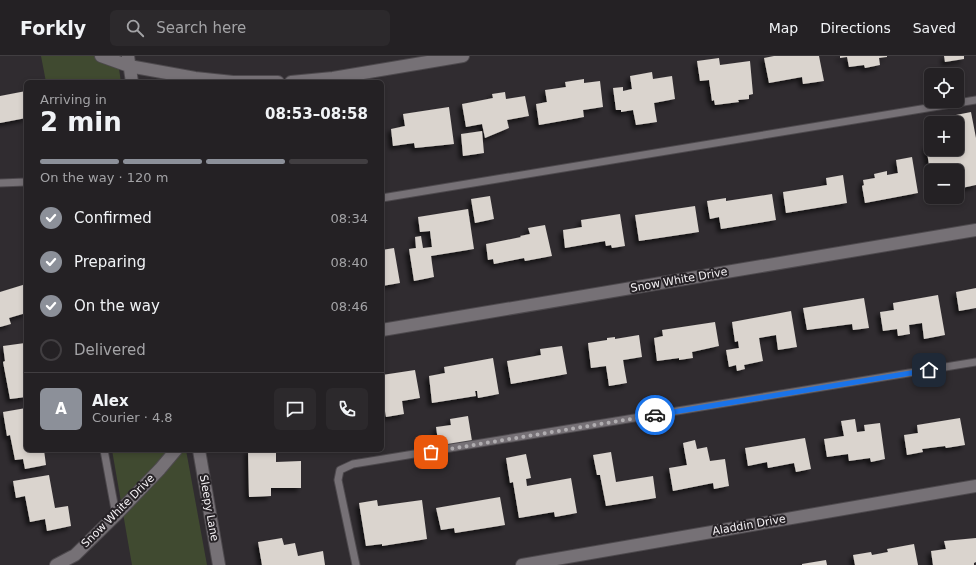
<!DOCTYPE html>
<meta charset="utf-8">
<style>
:root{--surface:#242124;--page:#2c292c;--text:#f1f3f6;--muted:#a3a3a6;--line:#413e41;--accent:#8c9099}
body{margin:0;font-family:"DejaVu Sans",sans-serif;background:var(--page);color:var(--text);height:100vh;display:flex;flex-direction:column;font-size:15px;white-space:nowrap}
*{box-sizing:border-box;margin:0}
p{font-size:13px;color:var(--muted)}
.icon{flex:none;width:22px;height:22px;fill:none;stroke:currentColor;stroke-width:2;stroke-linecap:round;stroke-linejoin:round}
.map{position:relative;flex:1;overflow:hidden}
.drawer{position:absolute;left:24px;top:24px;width:360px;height:372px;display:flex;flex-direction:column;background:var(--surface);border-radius:6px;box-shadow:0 2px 6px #0003,0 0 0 1px var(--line)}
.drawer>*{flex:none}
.tools{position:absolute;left:924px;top:12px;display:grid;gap:8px}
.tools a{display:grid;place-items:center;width:40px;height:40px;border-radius:6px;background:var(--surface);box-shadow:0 2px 6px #0003,0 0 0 1px var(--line);font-size:20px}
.pin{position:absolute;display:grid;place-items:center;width:34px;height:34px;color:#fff;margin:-17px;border-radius:8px;box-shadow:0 2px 6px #0006}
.courier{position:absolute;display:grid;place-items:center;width:40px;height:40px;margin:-20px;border:3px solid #1a73e8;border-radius:50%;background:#fff;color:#222;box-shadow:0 1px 5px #0007}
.headline em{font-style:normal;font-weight:600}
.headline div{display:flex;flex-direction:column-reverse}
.headline{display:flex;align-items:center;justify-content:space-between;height:68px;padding:0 16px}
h1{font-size:26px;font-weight:600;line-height:30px}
.bar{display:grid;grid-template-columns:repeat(4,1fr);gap:6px 4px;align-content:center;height:48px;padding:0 16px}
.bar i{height:5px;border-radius:3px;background:var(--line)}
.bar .current{background:var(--accent)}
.bar p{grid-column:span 4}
.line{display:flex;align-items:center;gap:10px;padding:0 16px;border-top:1px solid var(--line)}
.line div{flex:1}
.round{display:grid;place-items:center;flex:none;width:42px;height:42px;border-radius:6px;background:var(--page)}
ol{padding:0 16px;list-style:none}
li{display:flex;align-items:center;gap:12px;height:44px}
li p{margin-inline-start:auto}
li .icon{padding:4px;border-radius:50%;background:var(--accent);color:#fff;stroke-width:4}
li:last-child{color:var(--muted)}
li i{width:22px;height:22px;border:2px solid var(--line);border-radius:50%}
header{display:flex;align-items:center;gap:24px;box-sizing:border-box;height:56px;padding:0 20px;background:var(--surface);border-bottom:1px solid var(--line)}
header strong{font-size:19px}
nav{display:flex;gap:22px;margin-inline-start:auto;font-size:14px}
.search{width:280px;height:36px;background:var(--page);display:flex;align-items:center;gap:10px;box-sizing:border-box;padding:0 14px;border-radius:6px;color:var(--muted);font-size:15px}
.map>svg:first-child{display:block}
.green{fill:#404a30}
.building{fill:#dad4ce;filter:url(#shadow)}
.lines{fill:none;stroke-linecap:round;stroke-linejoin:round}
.service-casing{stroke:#4d494d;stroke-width:9}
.minor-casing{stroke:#4d494d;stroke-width:14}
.service{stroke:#767176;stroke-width:7}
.minor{stroke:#767176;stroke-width:12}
.done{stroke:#b0adb0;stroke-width:4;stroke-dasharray:0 7.2}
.route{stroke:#1a73e8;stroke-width:5}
.labels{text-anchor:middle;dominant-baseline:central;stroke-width:4;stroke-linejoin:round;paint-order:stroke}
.street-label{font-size:11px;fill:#f5f2f5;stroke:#262226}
</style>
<header>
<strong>Forkly</strong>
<div class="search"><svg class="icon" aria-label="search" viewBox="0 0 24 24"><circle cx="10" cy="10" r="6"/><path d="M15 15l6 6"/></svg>Search here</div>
<nav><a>Map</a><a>Directions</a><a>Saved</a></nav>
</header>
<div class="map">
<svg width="976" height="509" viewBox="0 0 976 509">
<defs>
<filter id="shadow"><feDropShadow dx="-3.5" dy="3.5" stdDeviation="2" flood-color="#0009"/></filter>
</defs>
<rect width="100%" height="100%" fill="#302c30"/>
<path class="green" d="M41,0H117L121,26H46Z
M112,394H186L207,509H132Z"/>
<path class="building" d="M774,0H819L824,25L803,28L802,21L769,27L764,2Z
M840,0H887V1L879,2L880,9L865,12L864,9L849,11L847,1L840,2Z
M944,0H964V3L945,6Z
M719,2L720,9L750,5L753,38L749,39V43L738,44L739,46L715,49L714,44L712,45L709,24L700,25L697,5Z
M652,16L653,23L672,20L675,43L654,47L657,66L636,69L633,54L621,56V54H616L613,32L623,31V35L632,33L630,20Z
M584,23V27L600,25L603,51L583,54L584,61L539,69L536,48L547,46L545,34L566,31L565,26Z
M26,35V62L0,67V40Z
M505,36L506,43L525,40L529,60L507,64L509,72L485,82L482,68L466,71L462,48L493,42L492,38Z
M449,51L454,88L415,92L414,87L393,90L391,73L405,70L403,58Z
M971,56L976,82V129L957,133V115H930L926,90L931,89V93H957V84H961V80L957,81V76H959L958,72L957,73V68H958L956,59Z
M482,75L484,97L463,100L461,78Z
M912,101L918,137L865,147L862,130L864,129L863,124L875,122L874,118L887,115V119L898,117L896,104Z
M843,119L847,147L786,157L783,136L827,129L826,122Z
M772,138L776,164L721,173L719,161L710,163L707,145L726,142V145Z
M490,140L494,163L475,167L471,143Z
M695,150L699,176L639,185L635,159Z
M468,153L474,193L431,200L434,221L414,225L409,193L416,192L415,181L421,180L423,192L432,191L430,175L420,176L418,161Z
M620,158L625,190L612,192L611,189L606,190L605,185L565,192L563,174L582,171L581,164Z
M545,169L552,200L525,205L524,202L494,208L493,203L488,204L486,188L521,181L520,180L530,178L528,172Z
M394,192L400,227L382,230V194Z
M26,228V257L9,262L11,268L0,271V236Z
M976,232V252L959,255L956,236Z
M938,239L945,279L924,283L922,267L909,269L910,278L898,280L897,273L883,275L880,256L894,254L893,247Z
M864,242L869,272L853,274L852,268L807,274L803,252Z
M791,255L797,291L778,294L776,279L759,282L763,305L744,309L745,313L737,315L736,309L729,311L726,294L739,292L738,285L735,286L732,266Z
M715,266L719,290L692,296L693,302L679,304V302L657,305L654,282L663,280L662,274Z
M639,279L642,301L623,304L627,327L609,330L606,310L591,312L588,287L607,284V282L615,281V283Z
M25,287L26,294V341L10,343L3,306L5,305L3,290Z
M562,290L567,318L511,328L507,305L541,299L540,293Z
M493,302L499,338L478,342L477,335H475L476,340L432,347L429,320L445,317L444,311Z
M415,314L420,342L402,345L404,358L386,361L384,349H382V319Z
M26,352V394H44L46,409L25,413L23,403L15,404L10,379L7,380L3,356Z
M468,360L472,385L439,391L436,371L451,369L450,363Z
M960,362L965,389L946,392L945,390L922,393L923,396L907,399L904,379L918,377L917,369Z
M855,363L857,376L865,375L864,369L880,367L885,403L871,406L870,402L849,405L848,398L827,401L824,383L844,380L841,365Z
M805,382L811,413L796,416L794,407L768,412L767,406L748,410L745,392Z
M695,384L697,393L707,391L710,405L725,403L729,430L714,433L713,427L673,435L669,412L687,409L683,387Z
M248,394H276V406L301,405V432H271V440L249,441Z
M611,396L616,426L653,420L656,442L606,450L600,419H597L593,399Z
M526,398L531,422L526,423L527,430L571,422L577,457L555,461L554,456L519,462L513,426L510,427L506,402Z
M49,419L55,452L68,450L71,470L47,475L45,463L30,466L25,440L16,442L13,425Z
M500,441L505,469L455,477L454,472L441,474L436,452Z
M377,444L378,450L422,444L427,483L382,490V488L366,490L359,447Z
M282,482L284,489L295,487L298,500L323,495L325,509H262L258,486Z
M976,482V506L974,507V509H933L931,495L946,493L944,485Z
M914,488L918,509H855L853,499L871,496L872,499L888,496L887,493Z
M826,504L827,509H802V508Z"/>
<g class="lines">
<g class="service-casing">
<path id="service" d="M0,127L26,126
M382,142L976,44
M104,394L116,459
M356,509L338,424L340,414L353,408L976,306"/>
</g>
<g class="minor-casing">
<path id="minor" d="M101,0L129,10L195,22L233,26H278
M128,0L132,26
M291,26L333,22L463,0
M382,274L976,174
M199,394L219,509
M56,509L75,499L116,459L160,413L176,394
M522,509L976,430"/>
</g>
<use href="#service" class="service"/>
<use href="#minor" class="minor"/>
</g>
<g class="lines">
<path class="done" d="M431,396L655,359"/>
<path class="route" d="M655,359L929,314"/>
</g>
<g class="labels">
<g class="street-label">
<text transform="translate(679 224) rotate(-10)">Snow White Drive</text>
<text transform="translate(209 452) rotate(80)">Sleepy Lane</text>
<text transform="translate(118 455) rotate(-45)">Snow White Drive</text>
<text transform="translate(749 469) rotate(-10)">Aladdin Drive</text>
</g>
</g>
</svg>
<div class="tools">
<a><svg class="icon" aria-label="locate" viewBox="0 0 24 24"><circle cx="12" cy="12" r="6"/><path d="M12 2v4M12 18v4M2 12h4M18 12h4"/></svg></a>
<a>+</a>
<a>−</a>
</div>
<div class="pin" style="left:431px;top:396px;background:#ea580c"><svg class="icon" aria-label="bag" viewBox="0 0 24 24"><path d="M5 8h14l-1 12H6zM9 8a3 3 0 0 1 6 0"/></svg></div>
<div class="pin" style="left:929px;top:314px;background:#1f2937"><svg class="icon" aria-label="home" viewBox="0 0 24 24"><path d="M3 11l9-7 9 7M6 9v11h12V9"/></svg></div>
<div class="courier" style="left:655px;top:359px"><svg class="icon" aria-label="car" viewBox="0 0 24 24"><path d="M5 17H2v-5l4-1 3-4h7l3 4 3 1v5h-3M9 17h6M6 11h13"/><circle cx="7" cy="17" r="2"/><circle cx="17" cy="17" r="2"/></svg></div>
<section class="drawer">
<div class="headline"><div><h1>2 min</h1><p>Arriving in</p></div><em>08:53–08:58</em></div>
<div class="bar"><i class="current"></i><i class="current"></i><i class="current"></i><i></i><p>On the way · 120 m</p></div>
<ol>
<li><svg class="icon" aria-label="check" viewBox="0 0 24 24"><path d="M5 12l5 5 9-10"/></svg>Confirmed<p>08:34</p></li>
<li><svg class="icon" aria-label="check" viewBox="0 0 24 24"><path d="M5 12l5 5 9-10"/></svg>Preparing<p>08:40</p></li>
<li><svg class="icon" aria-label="check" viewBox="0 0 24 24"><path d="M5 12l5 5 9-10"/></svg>On the way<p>08:46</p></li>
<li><i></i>Delivered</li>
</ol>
<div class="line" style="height:72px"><b class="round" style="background:var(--accent);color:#fff">A</b><div><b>Alex</b><p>Courier · 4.8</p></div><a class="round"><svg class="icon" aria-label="chat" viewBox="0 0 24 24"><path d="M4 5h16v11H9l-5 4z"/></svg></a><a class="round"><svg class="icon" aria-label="phone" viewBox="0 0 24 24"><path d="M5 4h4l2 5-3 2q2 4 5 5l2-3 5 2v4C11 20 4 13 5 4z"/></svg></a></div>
</section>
</div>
